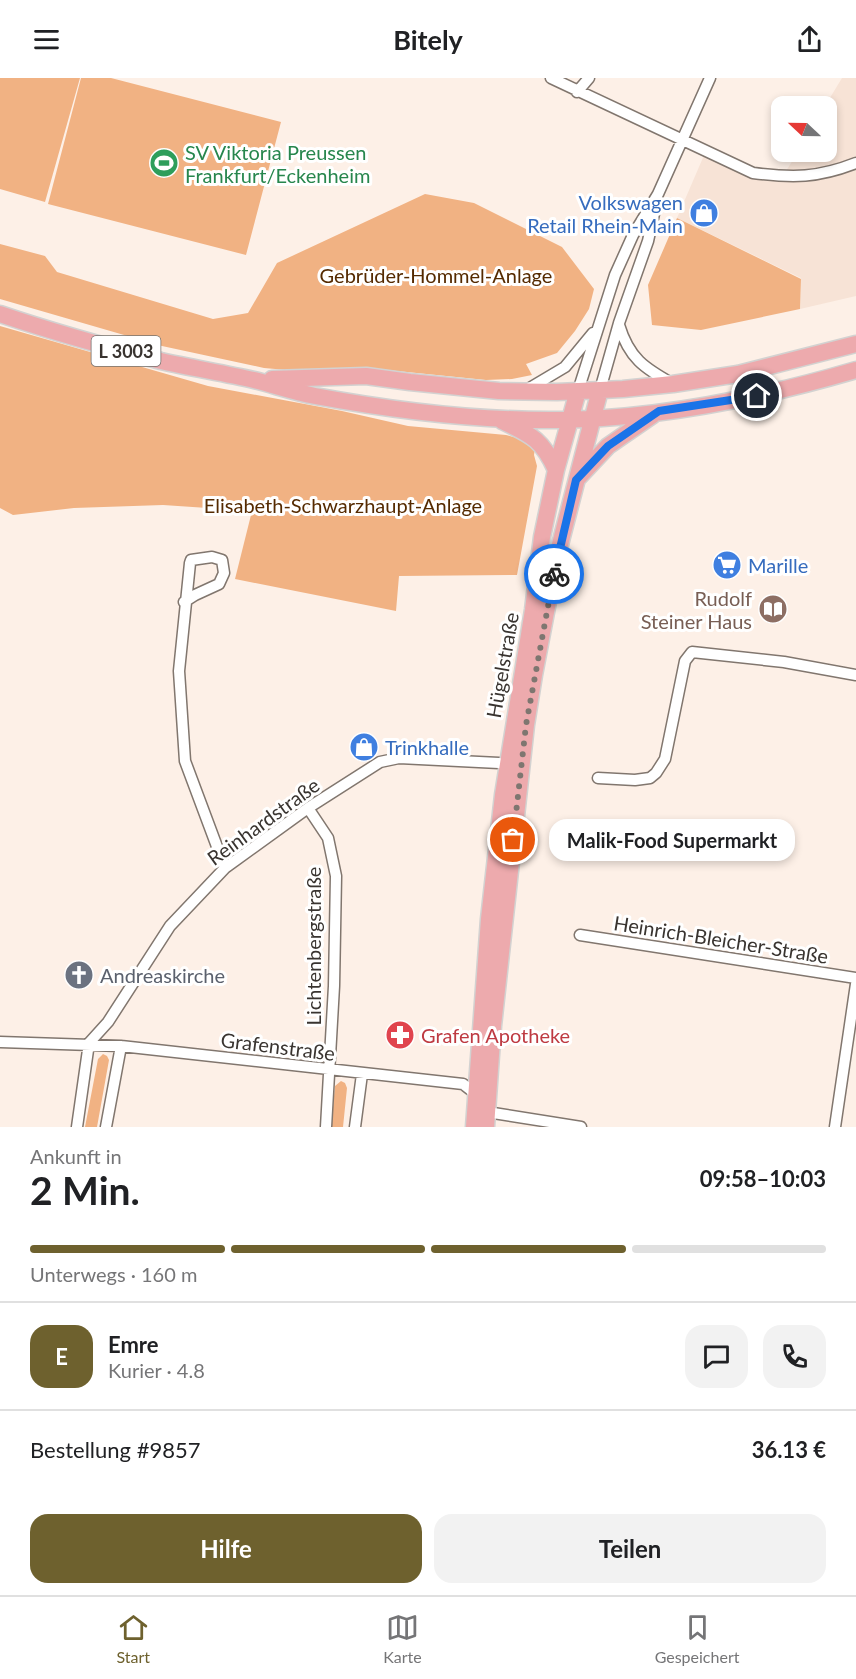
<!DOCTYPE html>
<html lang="de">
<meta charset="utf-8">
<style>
:root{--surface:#fff;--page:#f2f2f2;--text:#202124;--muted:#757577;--line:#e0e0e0;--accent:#6e612e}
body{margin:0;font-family:Lato,sans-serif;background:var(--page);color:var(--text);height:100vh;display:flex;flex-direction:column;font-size:22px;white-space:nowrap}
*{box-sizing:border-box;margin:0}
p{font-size:20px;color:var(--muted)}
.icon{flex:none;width:33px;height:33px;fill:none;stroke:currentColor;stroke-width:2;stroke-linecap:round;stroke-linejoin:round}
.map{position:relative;height:1049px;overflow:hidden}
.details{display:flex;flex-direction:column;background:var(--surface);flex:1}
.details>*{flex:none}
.needle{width:39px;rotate:292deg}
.buttons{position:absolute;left:771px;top:18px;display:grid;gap:12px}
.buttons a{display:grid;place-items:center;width:66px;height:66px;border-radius:12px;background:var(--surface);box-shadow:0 3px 9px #0003;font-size:30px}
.pin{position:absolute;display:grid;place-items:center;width:51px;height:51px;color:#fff;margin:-26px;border:3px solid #fff;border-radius:50%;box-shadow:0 2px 6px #0007}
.courier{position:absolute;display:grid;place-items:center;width:60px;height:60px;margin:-30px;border:4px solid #1a73e8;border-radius:50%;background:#fff;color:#222;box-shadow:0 2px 8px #0007}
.bubble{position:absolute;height:42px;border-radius:18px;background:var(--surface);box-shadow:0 3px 9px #0003;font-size:20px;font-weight:700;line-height:42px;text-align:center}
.head em{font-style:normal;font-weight:700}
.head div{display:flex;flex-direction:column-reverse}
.head{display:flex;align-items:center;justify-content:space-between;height:102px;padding:0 30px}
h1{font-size:39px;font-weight:700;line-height:45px}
.bar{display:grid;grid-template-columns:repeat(4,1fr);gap:9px 6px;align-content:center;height:72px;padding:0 30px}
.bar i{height:8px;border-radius:4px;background:var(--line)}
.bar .active{background:var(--accent)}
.bar p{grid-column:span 4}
.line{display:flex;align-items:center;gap:15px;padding:0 30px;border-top:2px solid var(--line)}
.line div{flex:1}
.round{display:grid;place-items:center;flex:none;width:63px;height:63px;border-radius:18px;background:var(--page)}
.primary-button{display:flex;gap:12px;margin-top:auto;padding:12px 30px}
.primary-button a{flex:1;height:69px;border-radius:18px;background:var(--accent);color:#fff;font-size:24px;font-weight:700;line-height:69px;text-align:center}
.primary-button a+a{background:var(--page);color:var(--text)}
header{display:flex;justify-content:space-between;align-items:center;height:78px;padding:0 30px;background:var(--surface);font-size:27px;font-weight:700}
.tabs{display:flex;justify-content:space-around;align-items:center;height:84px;border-top:2px solid var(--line);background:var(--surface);font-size:16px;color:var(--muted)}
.tabs a{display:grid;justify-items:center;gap:3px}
.tabs .active{color:var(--accent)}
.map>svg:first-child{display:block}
.built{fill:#f7e3d6}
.green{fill:#f1b283}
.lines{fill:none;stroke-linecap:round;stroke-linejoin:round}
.minor-casing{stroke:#81766e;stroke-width:13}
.primary-casing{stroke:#d3d2d1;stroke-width:19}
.minor{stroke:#fff;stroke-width:10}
.primary{stroke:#edaaad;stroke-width:16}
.done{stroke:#7e7670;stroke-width:6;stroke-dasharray:0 10.8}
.route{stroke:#1a73e8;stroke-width:8}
.labels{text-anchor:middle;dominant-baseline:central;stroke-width:6;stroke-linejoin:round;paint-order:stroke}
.shield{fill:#fff;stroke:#74716e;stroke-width:1.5}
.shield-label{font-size:18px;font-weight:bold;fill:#393430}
.leisure-label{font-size:20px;fill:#27864d;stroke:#fff;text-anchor:start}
.shop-label{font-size:20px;fill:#366cbe;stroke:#fff;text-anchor:start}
.park-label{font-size:20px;fill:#552a00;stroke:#fff}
.education-label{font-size:20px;fill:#785e54;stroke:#fff;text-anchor:end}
.street-label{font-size:20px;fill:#393430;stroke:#fff}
.worship-label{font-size:20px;fill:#5b616d;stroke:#fff;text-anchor:start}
.health-label{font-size:20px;fill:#be3a42;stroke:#fff;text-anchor:start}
</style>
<header><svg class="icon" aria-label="menu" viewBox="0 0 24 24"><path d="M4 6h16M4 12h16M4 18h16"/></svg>Bitely<svg class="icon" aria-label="share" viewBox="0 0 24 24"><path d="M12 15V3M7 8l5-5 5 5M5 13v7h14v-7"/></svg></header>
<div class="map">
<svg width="856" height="1049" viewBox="0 0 856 1049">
<rect width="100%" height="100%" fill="#fdf0e7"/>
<path class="built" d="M842,0H856V218L800,231L801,200L677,140L705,75L779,104L798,74H826L825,28Z"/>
<path class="green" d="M0,0H80L45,124L0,111Z
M81,0H111L281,44L246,177L48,126Z
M425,116L474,125L562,169L594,211L589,231L575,253L557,275L526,286L532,297L512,301L486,302L377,291L309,294L264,290L162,268L0,221V166L45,178L57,194L213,241L248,235L277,185Z
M677,140L801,201L800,231L701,252L652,247L648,207Z
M0,248L208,308L342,333L408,348L506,357L524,362L535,370L534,377L537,388L517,497L399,498L396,533L235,501L252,433L163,427L74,430L13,437L0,430Z
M103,976L107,978L109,982L97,1049H85L98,981Z
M341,1003L345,1005L347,1010L343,1049H331L335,1008Z"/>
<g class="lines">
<g class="minor-casing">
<path id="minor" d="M551,0L753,95C793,100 818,100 856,85
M577,14L589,0
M619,247C629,280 644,290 673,306
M528,311L565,289L593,255
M600,312L619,245L648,163L657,122
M578,313L615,197L633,157L658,116L710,0
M184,524L195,517L219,506L224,495L222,482L212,479L191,482L190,485L179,593L185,683L225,790
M598,700L635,702L650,700L656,695L665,681L685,583L692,574L784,584L856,597
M308,730L328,760L336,798L334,908L326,1049
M580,857L856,900
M0,964L121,968L463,1006L476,1016L487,1034L581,1049
M77,1049L89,965L108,944L170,848L225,790L308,730L380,684L399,680L499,685L507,687
M106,1049L121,968
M355,1049L362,996
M835,1049L856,906"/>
</g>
<g class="primary-casing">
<path id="primary" d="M0,236C53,254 107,269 161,283C192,290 223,295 254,302C274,307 294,314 315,318C391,332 471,342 549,342C653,342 757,321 856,292
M272,301L366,298L410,304L499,313L557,314L623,311L673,306L738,296L856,266
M502,343C531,357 542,361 556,392
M577,401L608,368L653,337
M474,1049L489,841L503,717L533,532L542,459L556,392L578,313
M486,1049L493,948L526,647L534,597L556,482L600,312"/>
</g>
<use href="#minor" class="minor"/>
<use href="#primary" class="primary"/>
</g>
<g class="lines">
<path class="done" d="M513,762L526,647L554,496"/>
<path class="route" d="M554,496L576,402L608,368L659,333L757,318"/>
</g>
<defs>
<g id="stadium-disc" transform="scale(1.5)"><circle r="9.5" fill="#2e9e5b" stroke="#fff"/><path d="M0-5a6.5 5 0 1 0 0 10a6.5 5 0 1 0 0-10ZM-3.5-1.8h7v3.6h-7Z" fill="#fff"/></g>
<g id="shop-disc" transform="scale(1.5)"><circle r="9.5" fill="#3f7fe0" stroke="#fff"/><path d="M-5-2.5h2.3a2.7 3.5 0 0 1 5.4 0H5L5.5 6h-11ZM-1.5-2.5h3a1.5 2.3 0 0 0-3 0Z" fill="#fff"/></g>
<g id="supermarket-disc" transform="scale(1.5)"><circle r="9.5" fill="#3f7fe0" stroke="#fff"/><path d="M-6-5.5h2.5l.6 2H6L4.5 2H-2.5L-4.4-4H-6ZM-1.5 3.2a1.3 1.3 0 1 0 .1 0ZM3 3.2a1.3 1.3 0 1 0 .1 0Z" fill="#fff"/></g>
<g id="library-disc" transform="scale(1.5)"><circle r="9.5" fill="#8d6e63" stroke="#fff"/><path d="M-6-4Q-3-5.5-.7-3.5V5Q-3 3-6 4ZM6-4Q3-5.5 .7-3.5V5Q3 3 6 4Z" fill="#fff"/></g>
<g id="church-disc" transform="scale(1.5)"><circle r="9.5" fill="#6b7280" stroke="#fff"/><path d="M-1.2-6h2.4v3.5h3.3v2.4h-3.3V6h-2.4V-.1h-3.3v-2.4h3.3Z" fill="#fff"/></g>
<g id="pharmacy-disc" transform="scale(1.5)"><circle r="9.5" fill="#e0444e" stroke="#fff"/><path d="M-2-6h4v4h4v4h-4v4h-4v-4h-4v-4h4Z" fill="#fff"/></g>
</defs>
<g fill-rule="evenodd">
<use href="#stadium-disc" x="164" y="85"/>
<use href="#shop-disc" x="704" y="135"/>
<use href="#supermarket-disc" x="727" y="487"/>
<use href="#library-disc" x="773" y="531"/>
<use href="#shop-disc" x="364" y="669"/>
<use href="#church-disc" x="79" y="897"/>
<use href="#pharmacy-disc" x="400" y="957"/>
</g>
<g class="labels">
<rect class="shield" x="91.5" y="258" width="69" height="30" rx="4.5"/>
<g class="shield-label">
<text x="126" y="273">L 3003</text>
</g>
<g class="leisure-label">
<text x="185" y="74">SV Viktoria Preussen<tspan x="185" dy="23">Frankfurt/Eckenheim</tspan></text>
</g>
<g class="shop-label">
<text x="683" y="124" text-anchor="end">Volkswagen<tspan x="683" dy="23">Retail Rhein-Main</tspan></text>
<text x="748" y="487">Marille</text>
<text x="385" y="669">Trinkhalle</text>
</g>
<g class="park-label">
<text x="436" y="197">Gebrüder-Hommel-Anlage</text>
<text x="343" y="427">Elisabeth-Schwarzhaupt-Anlage</text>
</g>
<g class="education-label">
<text x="752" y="520">Rudolf<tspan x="752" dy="23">Steiner Haus</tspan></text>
</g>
<g class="street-label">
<text transform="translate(502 587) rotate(-80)">Hügelstraße</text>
<text transform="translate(263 743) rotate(-36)">Reinhardstraße</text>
<text transform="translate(721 861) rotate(9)">Heinrich-Bleicher-Straße</text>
<text transform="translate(313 868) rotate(-90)">Lichtenbergstraße</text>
<text transform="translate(278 968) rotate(7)">Grafenstraße</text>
</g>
<g class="worship-label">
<text x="100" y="897">Andreaskirche</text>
</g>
<g class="health-label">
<text x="421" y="957">Grafen Apotheke</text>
</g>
</g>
</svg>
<div class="buttons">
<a><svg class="needle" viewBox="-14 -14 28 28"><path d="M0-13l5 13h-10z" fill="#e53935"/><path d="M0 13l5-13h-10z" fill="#757577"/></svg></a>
</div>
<div class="pin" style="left:513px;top:762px;background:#ea580c"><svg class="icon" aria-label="bag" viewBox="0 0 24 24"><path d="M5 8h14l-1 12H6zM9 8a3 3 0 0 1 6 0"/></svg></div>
<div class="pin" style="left:757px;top:318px;background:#1f2937"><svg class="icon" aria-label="home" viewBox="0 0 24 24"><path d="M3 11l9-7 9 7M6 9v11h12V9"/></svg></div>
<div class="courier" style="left:554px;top:496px"><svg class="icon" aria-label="bike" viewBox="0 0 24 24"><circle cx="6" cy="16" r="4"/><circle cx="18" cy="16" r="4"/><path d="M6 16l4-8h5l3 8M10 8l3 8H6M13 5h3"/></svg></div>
<div class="bubble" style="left:549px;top:741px;width:246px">Malik-Food Supermarkt</div>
</div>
<section class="details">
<div class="head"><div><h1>2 Min.</h1><p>Ankunft in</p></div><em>09:58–10:03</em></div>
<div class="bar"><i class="active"></i><i class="active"></i><i class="active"></i><i></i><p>Unterwegs · 160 m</p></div>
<div class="line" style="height:108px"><b class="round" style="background:var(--accent);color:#fff">E</b><div><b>Emre</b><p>Kurier · 4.8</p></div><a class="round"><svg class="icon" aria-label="chat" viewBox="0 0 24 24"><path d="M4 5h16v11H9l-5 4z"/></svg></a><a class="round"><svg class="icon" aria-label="phone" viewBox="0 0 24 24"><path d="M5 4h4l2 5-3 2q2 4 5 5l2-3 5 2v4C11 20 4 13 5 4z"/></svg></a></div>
<div class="line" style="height:78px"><div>Bestellung #9857</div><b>36.13 €</b></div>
<div class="primary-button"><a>Hilfe</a><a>Teilen</a></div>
</section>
<nav class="tabs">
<a class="active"><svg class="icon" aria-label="home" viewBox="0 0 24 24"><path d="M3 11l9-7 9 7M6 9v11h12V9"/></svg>Start</a>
<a><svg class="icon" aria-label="map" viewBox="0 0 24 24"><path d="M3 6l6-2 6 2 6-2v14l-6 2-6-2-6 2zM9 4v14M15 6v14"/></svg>Karte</a>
<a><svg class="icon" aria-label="saved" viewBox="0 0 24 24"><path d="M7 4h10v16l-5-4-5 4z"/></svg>Gespeichert</a>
</nav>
